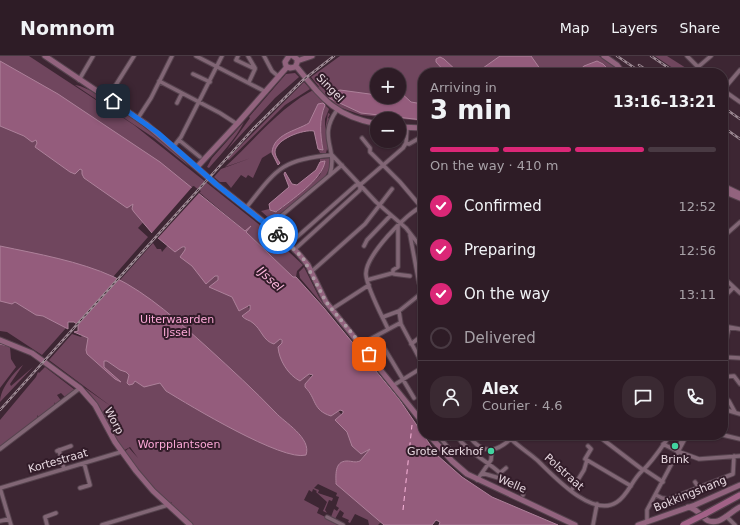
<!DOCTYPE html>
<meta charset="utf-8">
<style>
:root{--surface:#2e1c26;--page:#3a2932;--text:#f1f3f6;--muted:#a7a1a7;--line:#493a43;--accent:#db2777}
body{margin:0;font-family:"DejaVu Sans",sans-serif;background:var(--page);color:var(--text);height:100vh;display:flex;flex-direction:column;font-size:15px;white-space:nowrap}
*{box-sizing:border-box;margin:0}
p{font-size:13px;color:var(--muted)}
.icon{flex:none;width:22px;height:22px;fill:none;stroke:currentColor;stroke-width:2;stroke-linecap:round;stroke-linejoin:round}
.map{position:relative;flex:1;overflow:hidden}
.sheet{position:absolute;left:418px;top:12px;width:310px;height:372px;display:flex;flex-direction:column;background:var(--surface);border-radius:16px;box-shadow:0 1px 3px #0004,0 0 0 1px var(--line)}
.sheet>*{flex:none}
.buttons{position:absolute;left:370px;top:12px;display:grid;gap:8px}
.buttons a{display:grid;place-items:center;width:36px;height:36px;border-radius:50%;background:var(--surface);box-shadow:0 1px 3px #0004,0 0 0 1px var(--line);font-size:20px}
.pin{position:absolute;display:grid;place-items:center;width:34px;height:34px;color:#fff;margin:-17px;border-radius:8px;box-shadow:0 2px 6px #0006}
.courier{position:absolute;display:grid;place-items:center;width:40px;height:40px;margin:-20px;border:3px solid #1a73e8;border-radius:50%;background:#fff;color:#222;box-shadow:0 1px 5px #0007}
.head em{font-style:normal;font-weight:700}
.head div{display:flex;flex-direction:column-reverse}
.head{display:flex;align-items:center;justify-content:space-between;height:68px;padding:0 12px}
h1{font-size:26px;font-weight:700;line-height:30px}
.bar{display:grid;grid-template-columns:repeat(4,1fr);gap:6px 4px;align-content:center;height:48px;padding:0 12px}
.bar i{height:5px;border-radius:3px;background:var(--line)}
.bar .current{background:var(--accent)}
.bar p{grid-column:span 4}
.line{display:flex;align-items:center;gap:10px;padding:0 12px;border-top:1px solid var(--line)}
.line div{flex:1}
.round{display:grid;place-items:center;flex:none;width:42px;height:42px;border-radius:16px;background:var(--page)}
ol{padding:0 12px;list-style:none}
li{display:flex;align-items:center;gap:12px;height:44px}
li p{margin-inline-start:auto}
li .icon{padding:4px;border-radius:50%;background:var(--accent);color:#fff;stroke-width:4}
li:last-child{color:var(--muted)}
li i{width:22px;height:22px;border:2px solid var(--line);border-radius:50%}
header{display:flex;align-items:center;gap:24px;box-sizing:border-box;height:56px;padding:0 20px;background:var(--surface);border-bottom:1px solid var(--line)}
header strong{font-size:19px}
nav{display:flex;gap:22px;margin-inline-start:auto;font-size:14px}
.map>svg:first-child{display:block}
.green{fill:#70465e;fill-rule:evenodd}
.water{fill:#945c7c;stroke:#ad819a}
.pier{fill:#3d2633}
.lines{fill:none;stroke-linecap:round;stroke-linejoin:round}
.stream{stroke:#ad819a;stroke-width:1}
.ferry{stroke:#fab5db;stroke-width:1;stroke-dasharray:5 4;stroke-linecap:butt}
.street-casing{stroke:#56434e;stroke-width:5.5}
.secondary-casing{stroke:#56434e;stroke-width:7}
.primary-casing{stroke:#56434e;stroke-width:8}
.street{stroke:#816675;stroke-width:3.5}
.secondary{stroke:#92637e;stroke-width:5}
.primary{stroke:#a26187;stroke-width:5.5}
.rail-casing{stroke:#9e8b95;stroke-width:2.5}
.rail{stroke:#321c29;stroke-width:1;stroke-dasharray:3;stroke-linecap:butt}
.primary-bridge-casing{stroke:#56434e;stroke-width:8;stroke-linecap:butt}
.primary-bridge{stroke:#a26187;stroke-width:5.5}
.done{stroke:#ac9aa3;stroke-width:4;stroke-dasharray:0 7.2}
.route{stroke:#1a73e8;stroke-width:5}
.poi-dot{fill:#42d4a0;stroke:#321c29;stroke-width:1.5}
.labels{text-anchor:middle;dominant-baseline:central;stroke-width:4;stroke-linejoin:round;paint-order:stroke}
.street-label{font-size:11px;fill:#e7d8e0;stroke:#321c29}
.park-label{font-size:11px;fill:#fba7d6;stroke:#321c29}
.poi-label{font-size:11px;fill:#e7d8e0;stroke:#321c29;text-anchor:end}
.water-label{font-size:12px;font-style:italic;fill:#fab5db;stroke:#321c29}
</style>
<header>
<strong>Nomnom</strong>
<nav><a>Map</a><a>Layers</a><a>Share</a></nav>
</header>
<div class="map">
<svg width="740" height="469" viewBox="0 0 740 469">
<rect width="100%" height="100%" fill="#3d2633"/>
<path class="green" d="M0,0H29L134,69L261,170L303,209L297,215L296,221H293L246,176L250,171L245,175L200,137L194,130L192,132L0,8Z
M340,0H599L614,10L621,17H423V65L361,59L339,51L331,44L325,49L329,53L325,63V74L328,57L330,58L328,62L330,63L326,76L329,97L327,93L326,97H320L318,93H323L320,75L310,74L296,77L281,86L275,94L262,102L253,122L248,119L246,122L241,119L231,132L226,126H220L214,121L221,113L251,102L225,111C256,83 281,49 319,31L311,21ZM377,19H399V41H377Z
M655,0H667L694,17H680Z
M295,17L299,21L275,42L227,94L250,62L249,61L286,18Z
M304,26L310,33L285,49L229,104L227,103Z
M75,29C102,33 172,92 192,113L154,82Z
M0,62C50,93 104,122 148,161L138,172L148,181L113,221L103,218L58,267L66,272L42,299L7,276L0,275Z
M244,66C236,83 220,99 209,112L207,111L212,102Z
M330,102L329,113L324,123L272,165L261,155L269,153L272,155L277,156L320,119L324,105L320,106V103Z
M173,183L217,220L281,284L371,395L405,444L379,465L381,466L378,469H369L368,464L355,458L350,467L348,466L349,464L342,461L344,457L340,454L335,463L331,461L334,453L337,455L339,452L336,450L339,441L336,440L337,437L318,428L314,432L319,434L318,437L333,442L332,445L329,444L325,454L327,457L323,455L327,446L316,436L317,435L313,433L312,436L309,434L304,444L319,452L317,457L342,469H192L170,449L172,446L169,448L152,431L124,396L129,392L138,402L130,391L123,395L105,365L95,344L85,332L112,351L49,304L72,278L81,281L128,229L120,224L153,187L157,193H161L162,196Z
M304,211L319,241L328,255L300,222L299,216Z
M0,286L10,291L11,303L16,311L0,332Z
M23,309L10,328L11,330L33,311L0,346C0,333 13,317 23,309Z
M45,311L75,334L66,342L61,337L57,339L62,346L56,349L54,346L55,349L39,361L37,359L38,362L0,391V364L36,321L38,316L39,317Z"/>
<path class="water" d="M500,0H531L543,17H476Z
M440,1L444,3L459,17H446L436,6V3Z
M0,5L58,38L160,106L245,175L251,170L246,176L293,221H296L324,252L399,343L437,399L462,421L492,441L558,469H439L440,466L436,464L432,469H384L336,428C336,420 334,405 347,405C352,405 355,407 360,405L370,393L361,398L352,390L347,376L335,364L343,357V355L340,354L331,360C312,354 317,343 305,331V328L313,319L309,318L300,325C288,319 279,304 278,291L282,287V284L280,283L274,288C263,285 262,274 253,267C250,264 245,264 242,260L250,254V249L239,255L232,241L209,231L218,224V220H215L206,228L192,210L180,201L185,194V191H182L175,196L152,177L134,156L132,153L133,148L127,152L84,122L82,118V114L80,113L75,118L70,116L35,91L37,87L36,84L32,86L24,80L0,70Z
M597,5L603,8L612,17H604L596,12L583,17H576L584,10Z
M340,34L377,39V41H399V35L411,46L423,48V64L361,57L329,42L331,37Z
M323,47L325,49C319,64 320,77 323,94L318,93L314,75C304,73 275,83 275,96C275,100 278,104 280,107L278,109L272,97C273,78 296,75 309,67L318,48Z
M325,105C323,123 291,144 276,156L270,154L269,148L289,131L284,118L285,116L292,128L297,129L316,114L320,106Z
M0,190C38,198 79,205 114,221C149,238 179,266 208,292C231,313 254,334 276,357C284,366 312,382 306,399C283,406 189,349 166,335L160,327L144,331L135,325L133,328L129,329L127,327L129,319L126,316L120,314L107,305H104V311L121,326L115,323L87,298L86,294L88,282L74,276L78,275V269L74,266H68V273L43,260L36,259L15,246L12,248L0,245Z"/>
<path class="pier" d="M193,130L201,135L199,137L157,183L151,178Z"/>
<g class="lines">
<path class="stream" d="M0,288L8,290"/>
<path class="ferry" d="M403,454L412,369"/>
<g class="street-casing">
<path id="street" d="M196,0L266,36
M238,0L236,4L255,13
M248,0L255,12
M264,0L272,15L279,21
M687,0L704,17
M698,11L711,0
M193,18L210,26
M79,24L93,0
M159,25L220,57L237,68
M249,26L255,13
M723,34L740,14
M723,34L740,46
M112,35L134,0
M177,47L182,37
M138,62L151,42L172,0
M362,82L370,92V96L400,126L422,152
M179,84L200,101
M406,87L409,88L423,80
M174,90L181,81L222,0
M723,95H725L726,112L723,126
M332,99L376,146L406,172L423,194
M330,118C338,91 317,82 337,54
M246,152C276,114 281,103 332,99
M269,170L342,109
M410,179L419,227L423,236
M723,181L740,166
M289,188L356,129H360L403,92L406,87L407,71
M364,190L367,184L391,159
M294,194L360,134V129
M311,216L365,168L392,133
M393,217V214L398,211V170
M723,221L740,237
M367,224L393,217L394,218L410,220
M723,239L727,238L733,232
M332,253L369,229
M399,255L401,268L423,309
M383,261L399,255L423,236
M723,270L740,273
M388,273C382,260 367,232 366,219C364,201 407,156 423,150
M377,280L414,342
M361,288L400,267
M411,288L423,279
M723,299L729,271
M723,301L740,302
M723,321L734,320L740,328
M394,329L423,311
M723,339L729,345L735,356
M723,353L740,358
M438,379L450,394L446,398
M456,379C467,396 486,404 500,417L506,412
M468,379C484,401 498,396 515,379
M597,379L643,414
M684,379L677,395L699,403L740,400
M723,379L740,383
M511,383C519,391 529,397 537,404C553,419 592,463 617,446C628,439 632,424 642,415C653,405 661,392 670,379
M663,388L677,395
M0,393L80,332
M59,394L64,413
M57,395L71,390
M587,404L585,403L591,393L588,390
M645,414L663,426
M482,417L509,425L524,434L523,439
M477,424L491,404L492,394
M695,426L699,432
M0,432L121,396
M0,432L11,469
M80,432L90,429L84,407
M571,435L584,414L587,404L631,430
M656,439L662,442L669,443L733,418L734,400
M726,460L735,469
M327,461L343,469
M0,465L9,463
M647,465V454L687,379
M47,469L45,461L56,457
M102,469L168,449
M593,469L597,448"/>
</g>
<g class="secondary-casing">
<path id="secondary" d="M45,0L146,68L217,129L269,170L298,197L308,209L326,246L423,367
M289,0L285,6L286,10L290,12L295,11L297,7V3L293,0
M604,0L617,9L623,17
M297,5L312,0
M296,10C322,42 334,60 377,68
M399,71L423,72
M197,111L237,68L287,11
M723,130L740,138
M723,135L740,142
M0,284L32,297L80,332L95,349L115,386L136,415L153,435L190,469
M429,379L452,405L467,418L575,469
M688,451C702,453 702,469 718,465C725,463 732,455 740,451
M638,469L695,449L740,429"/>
</g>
<g class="primary-casing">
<path id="primary" d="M705,458L740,439"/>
</g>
<use href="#street" class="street"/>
<use href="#secondary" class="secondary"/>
<use href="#primary" class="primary"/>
<g class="rail-casing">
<path id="rail" d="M617,0L642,17
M651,0L676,17
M639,9L651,17
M723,51L740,63
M723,71L740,83
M0,354L253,73L303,24L334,0"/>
</g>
<use href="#rail" class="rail"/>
<g class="primary-bridge-casing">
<path id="primary-bridge" d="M683,469L705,458"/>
</g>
<use href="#primary-bridge" class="primary-bridge"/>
</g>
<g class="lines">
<path class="done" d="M278,178L303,202L326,246L369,298"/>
<path class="route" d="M113,45L158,77L217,129L278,178"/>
</g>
<g class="poi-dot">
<circle cx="675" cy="390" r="4"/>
<circle cx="491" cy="395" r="4"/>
</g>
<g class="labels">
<g class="street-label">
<text transform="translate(330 32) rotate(46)">Singel</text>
<text transform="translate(114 365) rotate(62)">Worp</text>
<text transform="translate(58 405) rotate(-16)">Kortestraat</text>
<text transform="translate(564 416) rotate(42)">Polstraat</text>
<text transform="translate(512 428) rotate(23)">Welle</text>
<text transform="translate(690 438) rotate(-22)">Bokkingshang</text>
</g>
<g class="park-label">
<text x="177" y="263">Uiterwaarden<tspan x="177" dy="13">IJssel</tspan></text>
<text x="179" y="388">Worpplantsoen</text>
</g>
<g class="poi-label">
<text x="483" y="395">Grote Kerkhof</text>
<text x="675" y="403" text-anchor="middle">Brink</text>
</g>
<g class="water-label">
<text transform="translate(270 223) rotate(42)">IJssel</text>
</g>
</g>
</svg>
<div class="buttons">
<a>+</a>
<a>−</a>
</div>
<div class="pin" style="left:369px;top:298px;background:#ea580c"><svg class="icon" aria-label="bag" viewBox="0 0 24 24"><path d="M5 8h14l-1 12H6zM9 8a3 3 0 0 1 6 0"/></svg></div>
<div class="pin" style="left:113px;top:45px;background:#1f2937"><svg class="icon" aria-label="home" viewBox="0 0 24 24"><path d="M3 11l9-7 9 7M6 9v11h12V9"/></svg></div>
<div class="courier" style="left:278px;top:178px"><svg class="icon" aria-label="bike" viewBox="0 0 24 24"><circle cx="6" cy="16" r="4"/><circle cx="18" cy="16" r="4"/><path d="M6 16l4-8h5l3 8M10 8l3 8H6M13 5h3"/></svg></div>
<section class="sheet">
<div class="head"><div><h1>3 min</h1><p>Arriving in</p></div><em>13:16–13:21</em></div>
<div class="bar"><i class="current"></i><i class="current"></i><i class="current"></i><i></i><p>On the way · 410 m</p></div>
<ol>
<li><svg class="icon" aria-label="check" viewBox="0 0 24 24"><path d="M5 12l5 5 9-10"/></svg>Confirmed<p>12:52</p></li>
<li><svg class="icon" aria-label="check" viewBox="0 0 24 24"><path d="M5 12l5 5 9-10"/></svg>Preparing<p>12:56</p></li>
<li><svg class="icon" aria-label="check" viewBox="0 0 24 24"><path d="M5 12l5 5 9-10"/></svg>On the way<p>13:11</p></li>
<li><i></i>Delivered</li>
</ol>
<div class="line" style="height:72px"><a class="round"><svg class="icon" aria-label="person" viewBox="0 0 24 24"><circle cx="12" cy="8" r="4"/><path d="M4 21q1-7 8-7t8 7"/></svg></a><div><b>Alex</b><p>Courier · 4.6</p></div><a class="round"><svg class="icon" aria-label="chat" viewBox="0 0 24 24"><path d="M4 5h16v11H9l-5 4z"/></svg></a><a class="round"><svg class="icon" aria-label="phone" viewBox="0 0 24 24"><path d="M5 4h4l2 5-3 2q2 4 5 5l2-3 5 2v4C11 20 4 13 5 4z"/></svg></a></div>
</section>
</div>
